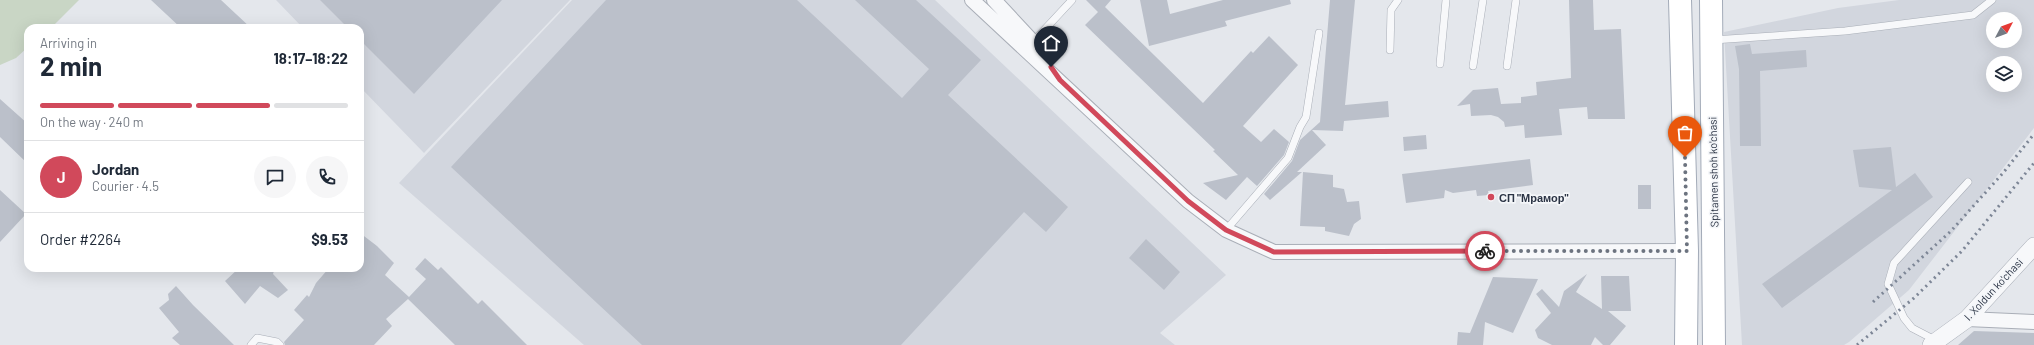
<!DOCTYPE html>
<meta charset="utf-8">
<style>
:root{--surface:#fff;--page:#f6f6f7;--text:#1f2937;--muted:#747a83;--line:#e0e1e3;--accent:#d1495b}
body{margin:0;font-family:Barlow,sans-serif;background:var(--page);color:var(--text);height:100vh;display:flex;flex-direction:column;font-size:15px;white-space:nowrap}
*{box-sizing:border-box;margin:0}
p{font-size:13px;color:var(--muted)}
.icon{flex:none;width:22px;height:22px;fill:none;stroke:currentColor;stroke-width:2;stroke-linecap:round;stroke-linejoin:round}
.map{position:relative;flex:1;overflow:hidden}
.details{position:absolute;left:24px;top:24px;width:340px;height:248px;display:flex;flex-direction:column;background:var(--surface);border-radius:12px;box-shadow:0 4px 16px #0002}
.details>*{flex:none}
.needle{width:26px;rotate:49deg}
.fabs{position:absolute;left:1986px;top:12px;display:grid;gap:8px}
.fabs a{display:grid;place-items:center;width:36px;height:36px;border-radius:50%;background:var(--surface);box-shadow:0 4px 16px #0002;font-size:20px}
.pin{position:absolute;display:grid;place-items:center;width:34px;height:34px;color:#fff;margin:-41px -17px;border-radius:50% 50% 50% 0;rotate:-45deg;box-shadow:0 0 4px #0007}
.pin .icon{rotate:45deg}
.courier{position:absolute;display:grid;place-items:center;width:40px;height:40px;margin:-20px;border:3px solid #d1495b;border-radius:50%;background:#fff;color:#222;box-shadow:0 1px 5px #0007}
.head em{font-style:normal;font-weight:700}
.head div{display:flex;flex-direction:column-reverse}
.head{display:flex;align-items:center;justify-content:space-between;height:68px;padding:0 16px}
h1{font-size:26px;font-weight:700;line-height:30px}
.bar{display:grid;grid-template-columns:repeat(4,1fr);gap:6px 4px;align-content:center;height:48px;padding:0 16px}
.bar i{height:5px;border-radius:3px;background:var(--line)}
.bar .active{background:var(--accent)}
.bar p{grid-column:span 4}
.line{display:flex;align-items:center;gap:10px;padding:0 16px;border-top:1px solid var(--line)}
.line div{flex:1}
.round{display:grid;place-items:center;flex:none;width:42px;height:42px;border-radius:21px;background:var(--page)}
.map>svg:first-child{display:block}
.built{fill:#d2d6de;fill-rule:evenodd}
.green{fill:#c9d6c5}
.building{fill:#bbc0ca}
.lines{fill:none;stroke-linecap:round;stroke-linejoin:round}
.service-casing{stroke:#a9aeb7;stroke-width:8}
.minor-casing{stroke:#a9aeb7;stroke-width:16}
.tertiary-casing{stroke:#a9aeb7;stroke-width:18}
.primary-casing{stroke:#a3abb8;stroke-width:24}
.service{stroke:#f7f8fa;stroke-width:7}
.minor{stroke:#f7f8fa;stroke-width:14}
.tertiary{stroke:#f7f8fa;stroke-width:17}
.primary{stroke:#fff;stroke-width:22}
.rail{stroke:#7d8696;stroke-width:3;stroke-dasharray:2 4;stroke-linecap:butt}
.done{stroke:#6c737f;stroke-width:4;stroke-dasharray:0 7.2}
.route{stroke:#d1495b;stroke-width:5}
.poi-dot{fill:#d1495b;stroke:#f4f6f9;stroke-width:1.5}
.labels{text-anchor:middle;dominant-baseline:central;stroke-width:3.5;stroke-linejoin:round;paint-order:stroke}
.street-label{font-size:11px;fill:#2b3445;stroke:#f4f6f9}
.poi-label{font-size:11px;font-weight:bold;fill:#2b3445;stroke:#f4f6f9;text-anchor:start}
</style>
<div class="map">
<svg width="2034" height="345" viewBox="0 0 2034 345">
<rect width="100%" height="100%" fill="#e4e7ec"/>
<path class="built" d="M276,0H570L424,153L360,87V28H303Z
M572,0H935L1226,275L1160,333L1175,345H584L399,183Z
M1899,0H2034V128L1909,290L1849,342L1844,345H1742L1724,32L1838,8ZM1993,19H2015V41H1993ZM1993,63H2015V85H1993Z"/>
<path class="green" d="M0,0H79L51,28H28V47L16,58L0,65Z"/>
<path class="building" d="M151,0H221L251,28H181Z
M320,0H502L414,94L360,40V28H348Z
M606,0H797L902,98L929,69L855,0H916L981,60L948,95L1068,207L1046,232L1024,212L901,345H642L451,167Z
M1086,0H1111L1105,7L1203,103L1251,51L1253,53L1269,36L1298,65L1243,126L1261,142L1274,129L1289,142L1284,155L1257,186L1247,177L1226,200L1203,183L1238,175L1213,151L1215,150L1085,25L1098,12Z
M1140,0H1167L1170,14L1223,0H1290L1291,4L1225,21L1227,26L1149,46Z
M1330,0H1355L1345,105L1388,101L1389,117L1344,121L1343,131L1312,130L1326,145L1297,172H1302L1270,200L1264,194L1292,161L1300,140L1320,122Z
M1569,0H1593L1594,30L1621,29L1625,119H1588L1587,107L1559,109L1562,135L1525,138L1524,125L1505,127L1504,122L1498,117L1491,115L1471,116L1470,104L1457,106L1473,90L1498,88L1501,104L1521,103V97L1537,95L1536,82L1571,78Z
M1750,44L1752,54L1806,50L1807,67L1760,71L1761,146H1740L1739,69L1735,46Z
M0,99L28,124V164L0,137Z
M1426,135L1427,149L1404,151L1403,137Z
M1891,147L1896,187L1915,173L1933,197L1782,308L1762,284L1892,190L1859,187L1853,150Z
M1530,159L1533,185L1488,191L1489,195L1477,196L1476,190L1453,193L1445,190L1444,198L1406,203L1402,174Z
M1303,172L1333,175V187L1344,189L1347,202L1359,201L1361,219L1354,224L1349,236L1325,231V227L1300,226Z
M1638,185H1651V209H1638Z
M0,190L26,214L0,242Z
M360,233L377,246L394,263L385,275L409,297L426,279L415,269L425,258L438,270L441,267L478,304L482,300L527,345H455L408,299L386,319L392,326L374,345H285L284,342L304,320L294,310L307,295L309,297L316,283L329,268H360Z
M1146,239L1180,272L1164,290L1129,258Z
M239,268H275L273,274L288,290L278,298L260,286L245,304L225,281Z
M1587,274L1576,292L1602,309L1601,276H1629L1631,311H1608L1626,326L1610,345H1603L1595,337L1591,345H1552L1538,338L1535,330L1551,313L1536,294L1542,289L1559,307L1564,291Z
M1493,277L1538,279L1513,333L1485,322L1483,345H1457L1458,332L1470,333Z
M176,286L193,305L234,345H180L172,338L179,332L159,308L169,300L168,294Z
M1974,331L2034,333V345H1958Z"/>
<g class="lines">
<g class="service-casing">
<path id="service" d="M1713,40L1845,31L1973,15L1992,0
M1033,42L1072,0
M1390,50L1391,10L1398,0
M1440,64L1446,0
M1473,66L1483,0
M1507,66L1516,0
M1226,230L1288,158L1300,127L1306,117L1319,33
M1937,341L1912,328L1904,318L1888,284L1894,263L1968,182
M251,345L257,338L277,342L280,345"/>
</g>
<g class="minor-casing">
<path id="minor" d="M972,0L1188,201L1226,230L1274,252L1687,251
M994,0L1033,42L1045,59
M1967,319L2034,322"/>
</g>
<g class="tertiary-casing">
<path id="tertiary" d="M1931,345L1967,319L2034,246"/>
</g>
<g class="primary-casing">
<path id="primary" d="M1680,0L1687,251L1686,345
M1711,0L1714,345"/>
</g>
<use href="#service" class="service"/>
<use href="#minor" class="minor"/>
<use href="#tertiary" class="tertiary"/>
<use href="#primary" class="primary"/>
<path class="rail" d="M1873,302L1951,231L2003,173L2034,134
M1857,345L1914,298L1962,251L2034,163"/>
</g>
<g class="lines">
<path class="done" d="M1485,251H1687L1685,157"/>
<path class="route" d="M1051,67L1060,80L1188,201L1226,230L1274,252L1485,251"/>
</g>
<circle class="poi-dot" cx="1491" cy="197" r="4"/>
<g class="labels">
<g class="street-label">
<text transform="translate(1713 172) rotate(-91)">Spitamen shoh ko'chasi</text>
<text transform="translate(1993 289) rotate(-47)">I. Xoldun ko'chasi</text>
</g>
<g class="poi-label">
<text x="1499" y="197">СП "Мрамор"</text>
</g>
</g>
</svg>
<div class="fabs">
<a><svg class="needle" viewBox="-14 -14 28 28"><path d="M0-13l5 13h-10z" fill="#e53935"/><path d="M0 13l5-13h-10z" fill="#747a83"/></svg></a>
<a><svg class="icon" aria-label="layers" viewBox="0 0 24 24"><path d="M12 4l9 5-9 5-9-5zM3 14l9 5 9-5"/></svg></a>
</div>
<div class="pin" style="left:1685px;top:157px;background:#ea580c"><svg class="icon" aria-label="bag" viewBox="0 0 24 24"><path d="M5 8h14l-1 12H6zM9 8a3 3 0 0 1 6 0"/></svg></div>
<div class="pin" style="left:1051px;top:67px;background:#1f2937"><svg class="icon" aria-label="home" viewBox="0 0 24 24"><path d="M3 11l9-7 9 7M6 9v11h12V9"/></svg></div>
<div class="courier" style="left:1485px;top:251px"><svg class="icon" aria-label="bike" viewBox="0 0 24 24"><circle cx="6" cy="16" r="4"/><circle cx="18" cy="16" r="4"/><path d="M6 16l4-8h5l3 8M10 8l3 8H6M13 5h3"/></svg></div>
<section class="details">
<div class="head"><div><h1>2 min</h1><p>Arriving in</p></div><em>18:17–18:22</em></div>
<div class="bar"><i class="active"></i><i class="active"></i><i class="active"></i><i></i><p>On the way · 240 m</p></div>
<div class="line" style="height:72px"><b class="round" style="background:var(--accent);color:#fff">J</b><div><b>Jordan</b><p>Courier · 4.5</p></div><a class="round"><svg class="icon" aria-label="chat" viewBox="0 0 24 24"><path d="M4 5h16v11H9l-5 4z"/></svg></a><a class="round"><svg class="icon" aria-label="phone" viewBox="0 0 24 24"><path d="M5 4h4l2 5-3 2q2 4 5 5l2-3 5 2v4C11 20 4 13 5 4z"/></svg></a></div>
<div class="line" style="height:52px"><div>Order #2264</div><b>$9.53</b></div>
</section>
</div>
